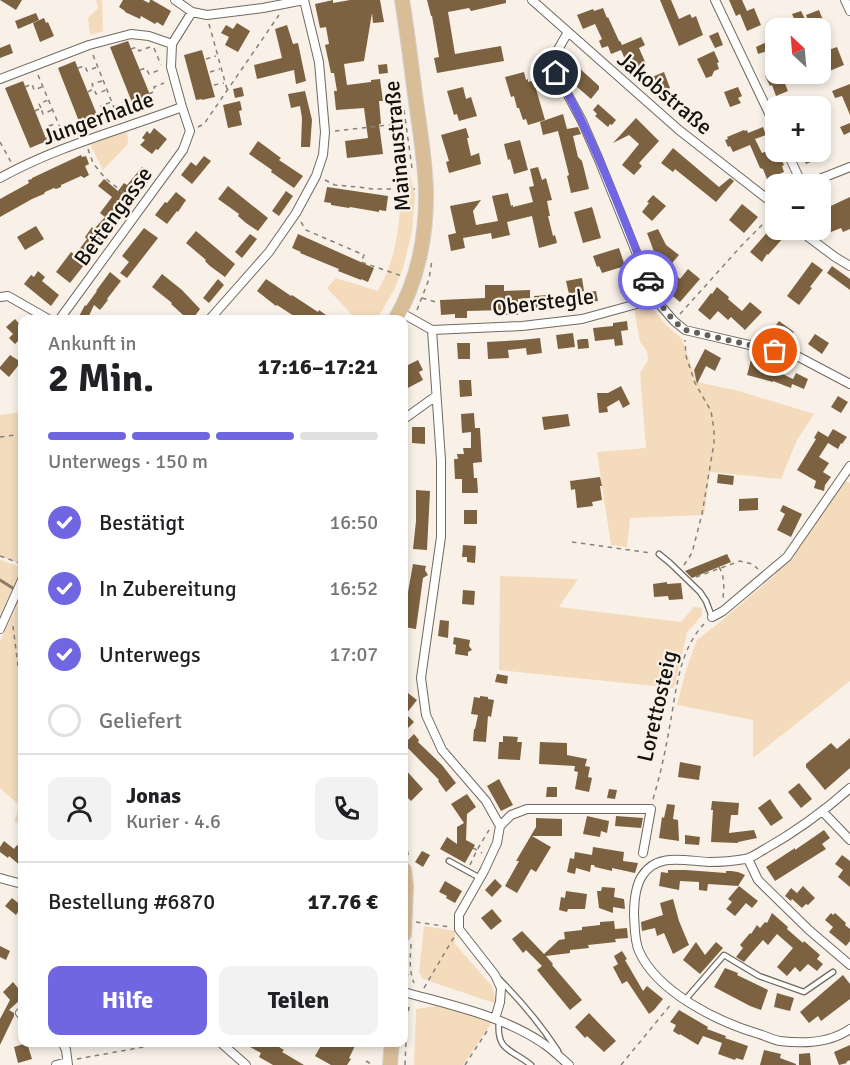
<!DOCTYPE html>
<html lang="de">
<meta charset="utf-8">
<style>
:root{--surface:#fff;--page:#f2f2f2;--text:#202124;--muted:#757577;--line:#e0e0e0;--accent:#7166e1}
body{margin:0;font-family:Signika,sans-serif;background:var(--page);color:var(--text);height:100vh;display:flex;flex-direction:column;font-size:22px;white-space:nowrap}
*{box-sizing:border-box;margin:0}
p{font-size:20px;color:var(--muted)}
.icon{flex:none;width:33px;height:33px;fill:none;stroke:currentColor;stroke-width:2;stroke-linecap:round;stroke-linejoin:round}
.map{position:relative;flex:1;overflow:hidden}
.drawer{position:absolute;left:18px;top:315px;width:390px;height:732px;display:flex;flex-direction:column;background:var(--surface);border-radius:12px;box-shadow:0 3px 9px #0003}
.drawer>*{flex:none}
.needle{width:39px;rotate:334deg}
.buttons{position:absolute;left:765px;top:18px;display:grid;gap:12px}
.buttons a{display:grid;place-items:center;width:66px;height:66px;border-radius:12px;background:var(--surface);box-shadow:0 3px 9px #0003;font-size:30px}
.pin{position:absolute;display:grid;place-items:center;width:51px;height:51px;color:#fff;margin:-26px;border:3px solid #fff;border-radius:50%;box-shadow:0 2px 6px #0007}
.courier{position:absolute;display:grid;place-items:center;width:60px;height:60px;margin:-30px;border:4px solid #7166e1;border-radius:50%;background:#fff;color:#222;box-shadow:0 2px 8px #0007}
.overview em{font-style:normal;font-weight:700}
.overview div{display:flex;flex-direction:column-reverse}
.overview{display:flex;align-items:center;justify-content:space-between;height:102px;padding:0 30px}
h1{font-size:39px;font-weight:700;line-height:45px}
.bar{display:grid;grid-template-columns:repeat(4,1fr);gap:9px 6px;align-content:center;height:72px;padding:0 30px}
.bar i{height:8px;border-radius:4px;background:var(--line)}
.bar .current{background:var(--accent)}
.bar p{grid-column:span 4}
.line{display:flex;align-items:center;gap:15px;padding:0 30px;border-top:2px solid var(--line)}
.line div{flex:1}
.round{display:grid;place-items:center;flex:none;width:63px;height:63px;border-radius:12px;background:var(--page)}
ol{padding:0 30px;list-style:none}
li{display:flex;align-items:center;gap:18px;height:66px}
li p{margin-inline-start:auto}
li .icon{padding:6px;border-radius:50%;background:var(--accent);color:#fff;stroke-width:4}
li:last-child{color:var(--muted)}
li i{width:33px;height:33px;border:3px solid var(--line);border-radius:50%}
.cta{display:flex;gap:12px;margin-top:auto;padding:12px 30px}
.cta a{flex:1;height:69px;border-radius:12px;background:var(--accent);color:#fff;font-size:24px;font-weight:700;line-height:69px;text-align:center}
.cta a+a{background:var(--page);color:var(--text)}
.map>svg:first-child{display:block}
.green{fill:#f3dbbc}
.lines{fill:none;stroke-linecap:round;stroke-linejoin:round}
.stream{stroke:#907b61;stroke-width:3}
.building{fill:#7c6240}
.service-casing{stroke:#706960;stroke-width:7}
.minor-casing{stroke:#706960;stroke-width:10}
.primary-casing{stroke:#d0cfcf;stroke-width:16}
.path{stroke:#86817a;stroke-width:1.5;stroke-dasharray:4.5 4.5;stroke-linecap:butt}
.service{stroke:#fff;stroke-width:4.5}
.minor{stroke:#fff;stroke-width:8}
.primary{stroke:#d9bd96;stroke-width:14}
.done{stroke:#645f59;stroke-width:6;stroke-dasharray:0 10.8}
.route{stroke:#7166e1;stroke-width:8}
.labels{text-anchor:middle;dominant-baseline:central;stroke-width:4.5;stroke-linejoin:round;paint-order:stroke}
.street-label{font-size:22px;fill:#13110d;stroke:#f9f1e7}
</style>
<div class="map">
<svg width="850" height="1065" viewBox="0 0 850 1065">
<rect width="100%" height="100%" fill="#f9f1e7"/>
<path class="green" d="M96,0H102L103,31L90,35L88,18L98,8Z
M127,130L128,144L103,170L89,142Z
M401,163H407L415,195L412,232L403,268L394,290L377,319H351L353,316L327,288L336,278L378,291C382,282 388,272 391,261C401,230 401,196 401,163Z
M649,305L668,327L682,339L697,382L739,391L814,414L797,440L781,479L710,472L704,515L630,518L627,547L611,545L597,452L646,448L640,373L648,360L647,351L640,342L634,308Z
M22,412V564L0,556V415Z
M846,481L850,483V681L753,758V720L677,705L686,670L697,640L720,622L774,576Z
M0,560L22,567V570L0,615Z
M500,576L578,579L559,607L681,622L694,607L702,608V615L687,633L674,688L499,670Z
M22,586V826L14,821L20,806L0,788V641L15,610L16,600Z
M424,926L455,931V944L492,986L497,1004L423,979L419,972Z
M436,1006L492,1022L463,1065H414L416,1009Z"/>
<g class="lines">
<path class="stream" d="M0,580L22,594"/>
</g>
<path class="building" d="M0,0H22L16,10Z
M123,0H143L149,3L150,0H152L171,11L163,26L157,22L155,24L141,16L140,19L125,12V11L119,7Z
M333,0V3L350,0H380L384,22L373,23L372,13L364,61L344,64L347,85L371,82V80L380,79L383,101H379L381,124H379L383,154L347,158L345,141L368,138L364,108L336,110L334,91H337L334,73H331L325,45L329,44L326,27L320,28L315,4Z
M427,0H506V3L471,11L469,8L448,12L455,54L501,46L504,61L437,73L434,58L439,57L432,16H431Z
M660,0H671L679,19L690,14L692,18L696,16L703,35L679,46Z
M729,0H742L747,11L754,8L761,25L747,31L740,14L736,16Z
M603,8L607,18L608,17L619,41H620L622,45L641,37L645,45L639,48L646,64L630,71L621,50L611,54L608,46L602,48L599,41L602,39L595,24L583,29L577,15L593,9L594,11Z
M819,10L826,28H811L806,15Z
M801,11L805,19L796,23L792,14Z
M36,13L39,20L18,29L15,21Z
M44,18L46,23L48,22L54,36L40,42L33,23Z
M237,23L250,31L238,52L225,45L229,37L221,33L226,25L233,29Z
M287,25L293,44L298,43L306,81L296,84L294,70L257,79L254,65L282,58L275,29Z
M718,32L723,45L715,48L709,36Z
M128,41L153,102L135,110L110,47Z
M767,42L770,50L758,54L756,47Z
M10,44L13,53L0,58V48Z
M837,47L844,65L827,72L820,53Z
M202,50L215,97L202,100V99L196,100L184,55Z
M714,51L719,62L717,63L719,69L714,71L712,76L706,78L697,59Z
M75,61L100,122L82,129L58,68Z
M387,64L388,73L379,74L378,65Z
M569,64L575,69L578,67L599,86V89L591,99L568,79L570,77L563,71Z
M524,72L526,80L528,79V82L548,76L550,85L536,89L545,120L528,125L526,119L523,120L519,108H517L514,96L511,97L505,77Z
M664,72L670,88L658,93L652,77Z
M773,73L775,77L781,74L788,91L776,96L772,85L770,86L765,76Z
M23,81L47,141L30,148L5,88Z
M850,84V115L842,96L835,98L832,91Z
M242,87L244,96L235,98L233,89Z
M463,87L466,99L471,97L477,116L459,121L457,114L454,115L447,91Z
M738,87L742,96L738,98L741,103L730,107L724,92Z
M305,91L312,120L310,147H301L302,118L300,106L291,108L288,94Z
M240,101L242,110L239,111L242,125L228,128L223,105Z
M598,104L616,120L612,125L610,124L608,127L595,116L597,114L593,110Z
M563,114L567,129L578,127L581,134L573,136L578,157L582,161L589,189L571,193L567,176L569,175L558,131L543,135L540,122Z
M636,118L659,141L639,163L642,166L634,175L622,165L639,144L629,135L613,143Z
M850,123V132L844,135L840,127Z
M763,127L766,135L755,139L762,153L774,148L776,152H778L784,165L782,166L784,172L779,174L780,176L773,179L772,177L767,179L763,169L760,168L750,145L733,152L730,146L728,147L725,140L728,139L727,137L744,130L745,131L747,130L748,133Z
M154,128L167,139L158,150L156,149L152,154L140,145L145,140L142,138L147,131L150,134Z
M466,128L469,138H467L471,156L479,153L481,164L449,173L446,162L449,161L441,135Z
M520,140L528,170L514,174L510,159L508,160L504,144Z
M258,141L281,158L279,160L303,176L294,188L271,172L272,170L249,154Z
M673,148L719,187L730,178L734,181L716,202L675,169L673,172L661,163Z
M801,152H817L820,158L806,164Z
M81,155L82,157L86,156L89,164L85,166L89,175L84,178L81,176L61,185V187L56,189L54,188L45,192L44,194L32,199L0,217V199L29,183L28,180L32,179V178Z
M204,156L211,161L192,184L181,175L191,162L196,166Z
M142,167L153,176L139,193L136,190L120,214L118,212L106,227L107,228L102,234L106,237L70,283L56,272L71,252L75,255L87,239L85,237L92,227L94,229L105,217L100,213L112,197L98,186L104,179L118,191L124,183L127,185Z
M538,167L542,180L546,178L552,200L547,201L550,216H548L553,236L555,235L557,243L539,248L532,216L507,222L510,235L492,239L491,233L463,238L465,248L451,251L448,235L456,233L450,206L481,200L473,211L476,225L498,221L492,196L508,193L511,206L513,205V207L533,202L529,187L534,186L530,169Z
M228,186L268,218L258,231L246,223L238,216L239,214L218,199Z
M327,187L388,196L386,211L379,210V212L350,207L349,208L331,205V203L324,202Z
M286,191L293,196L279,216L272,211Z
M176,192L186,200L178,212L177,211L167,224L155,215L165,202L167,203Z
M653,195L666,206L652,221L642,212L649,203L647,202Z
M850,197V229L843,232L841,228L831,232L825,218L820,220V211Z
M742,204L758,217L744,233L729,220Z
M592,207L601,238L583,243L574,212Z
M36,226L44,239L25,250L17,237Z
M772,227L784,237L768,255L767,254L762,262L750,252Z
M144,228L158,238L127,278L120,273L129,262L122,256Z
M658,229L666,245L679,255L666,270L653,260L656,257L647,233Z
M196,231L235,264L225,277L210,266L205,261L206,260L186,243Z
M250,234L257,239L242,258L235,252Z
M298,234L374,268L368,282L361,279V280L338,271L339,269L300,253L301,252L292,248Z
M619,248L625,266L602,273L599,266L597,267L593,256Z
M812,262L823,270L810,287L812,288L799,305L787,296Z
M832,266L850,279V290L827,273Z
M688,269L700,279L680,302L668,292L669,291L663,285L664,283L661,281L670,270L680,279Z
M38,271L45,277L42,281L59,295L51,306L24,284L31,275L34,277Z
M110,272L121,281L107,299L108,300L100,310L94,305L87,320H77L85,305L86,306L97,291H96Z
M162,274L182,290L200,309L192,320H189L182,314L171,304L172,303L152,287Z
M582,278L584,291L569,294L566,281Z
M218,279L224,285L209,303L203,298Z
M266,279L291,296L292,295L318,312L319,310L333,320H300L277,305L276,306L257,291Z
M485,285H504V291L530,290V298L518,299V315H505V310L467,311V318H455V314L441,315L440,300L485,298Z
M717,287L729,297L728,299L742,311L750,302L762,312L745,330L731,317L728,320L718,311L710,320L698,310L711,293L712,294Z
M596,291L598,301L589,302L588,292Z
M548,295L549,308H535L534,296Z
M15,319L22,327V337L15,344L9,338L13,334L6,327Z
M627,321L628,330L621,331L623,345L615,346L614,339L595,341L593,328L613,326V323Z
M779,321L794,332L786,342L771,332Z
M573,333L575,347L558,349L556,335Z
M815,334L829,343L822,354L808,344Z
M540,338L542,353L527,355L526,348L508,350L509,358L488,359L487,342L521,340Z
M582,339H588L589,348L578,349L577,340Z
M457,343H470V359H458Z
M705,349L721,358L715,371L706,366L697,384L694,370Z
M10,355L21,362L9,377L0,369V367Z
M418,360L423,370L419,372L423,380L404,390V367Z
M751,360L777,367L776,371L793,379L796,373L808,379L804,389L792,384L791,388L773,381V382L747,375Z
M459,380H471L472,396L460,397Z
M621,386L630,404L623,408L619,400L607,407L608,412L599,413L597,393H608Z
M838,396L848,402L841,413L831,407Z
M474,413L475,428H480L482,462L473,463L474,478H477L478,493H462V479H455L454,459H458L457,454H464L463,448H471V432L462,433L461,414Z
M568,414L570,426L544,430L542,417Z
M412,427H425V444L412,443Z
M833,429L847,437L842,444L841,443L838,449L828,443L819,457L829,463L823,472L831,477L825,485L824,491L814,488L816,481L797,470L816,439L814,438L818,431L828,437Z
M718,474L734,476L733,485L717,483Z
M600,477L602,486H600L602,500L592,502L593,506L577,508L575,489L571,490L570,481Z
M416,490L430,491L427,550L413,549L416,521Z
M758,498V510L739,511V499Z
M783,505L802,514L791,537L777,530L785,514L780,511Z
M464,510H477V524H464Z
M463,545L476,546L475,563L467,562V557H462Z
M727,554L731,562L692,578L685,571Z
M413,564L426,566L425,570L428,575L423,578L416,629L404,627V591L408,592Z
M667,582V584L681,583L683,599L669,600L668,596L654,597L653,584Z
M463,590L475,591L474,605L462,604Z
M440,620L449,621L448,638L438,636Z
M454,637L470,640L469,646L472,650L468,652V656L455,654L456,645L453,644Z
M497,674L508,676L507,684L495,682Z
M404,690L417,700L406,714L414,722L404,732Z
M480,696L488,697V699L494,700L491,717L488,716L486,742L473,741L474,729H475L478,715L471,714L474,697L480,698Z
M414,734L419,740L418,742L442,765L456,783L446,792L438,781L439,780L404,744Z
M503,736L518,737L517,742H522L520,760L498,759L499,742H503Z
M850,738V768L825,790L806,767V764L831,743L837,749Z
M540,742L567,743V755L587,759L585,766L590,767L588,777L592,778L589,792L575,789L578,772L574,771L575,766L539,764Z
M680,762L701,766L699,780L678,777Z
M404,768L423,789L411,801L404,794Z
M499,779L513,805L501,811L487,786Z
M799,783L812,799L801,808L788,792Z
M547,787H557V797H546Z
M609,789L617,790L615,799L607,798Z
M467,794L476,807L467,814L466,840L475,845L465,863L440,849L447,837L457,844V827L464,823L451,804Z
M770,799L783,818L771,826L758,808Z
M712,801L739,803L738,815H731L729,833L754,830L757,838L738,842V843L711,842L713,810H711Z
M667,804L675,805L673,819L678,820L679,841L659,838L662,817L664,818Z
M587,816L609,821L607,833L601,831L600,837L583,834Z
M616,816L643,818L641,828L615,826Z
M536,818L562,819V836H532L551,847L536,872L531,869L517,893L505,886L519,861H516L536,827Z
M824,830L830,838L822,844L826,849L775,881L766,867L795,848V850Z
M685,835L700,837L699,845L685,844Z
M4,841L14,849L17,845L22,850V867L9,856L8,858L0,852V847Z
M593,847L624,852L623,861L638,863L635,873L612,868V871L595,867L594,865H591L590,872L576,868L575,874L567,872L570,858L574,859L575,852L592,855Z
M422,851L430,855L423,867L415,862Z
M842,855L850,861V887L838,877L843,870L835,864Z
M668,870H686L726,873V871H731L738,872L745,875L738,886L708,884L707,891L699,890V882L680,881L679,890L659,886L661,872L668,873Z
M495,879L502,886L492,897L485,890Z
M445,881L462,891L455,903L446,898L447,896L439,892Z
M739,886L758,901L752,908L746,903L735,916L726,909L732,902L728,899Z
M803,886L815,898L808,905L806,904L802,908L792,899L791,901L785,896L791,888L797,893Z
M602,887L615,888L614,897L624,899L625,909L613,907V913L599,908L597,891H601Z
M566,891L587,894L585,909H568L567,912L559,910L561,897L565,898Z
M12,898L22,906L16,915L5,906Z
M673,899L679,921L689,945L673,954L664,933L657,936L655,928L642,931L641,922L663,915L660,903Z
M492,909L502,921L491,930L481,918Z
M772,913L788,927L787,929L803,943L804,941L820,955L817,959L823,964L817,971L808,964L800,972L795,967L787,976L777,967L793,948L777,934L768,945L763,940L755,949L754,948L755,949L744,962L736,957L743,948L740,945L750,933L751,934L757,925L760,928L765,922L767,923Z
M831,913L833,915L835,913L846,923L845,925L850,929V941L846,946L829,932L833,927L825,920Z
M614,921L615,929L627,928L628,938L615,939L616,942L588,945L589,948L570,950V953L546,956L553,964L552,965L582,1000L570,1010L537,970L542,966L526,950L523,953L512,939L522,931L544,954L559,940L565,939L564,932L582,930V927L600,925V922Z
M696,942L705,955L716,942L723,948L700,974L683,960Z
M0,946L10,951L6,960L0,957Z
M622,951L627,959L618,964L614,956Z
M625,960L643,991L647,986L663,999L654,1010L649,1014L627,981L622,984L613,967Z
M725,968L738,973L737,975L768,990L761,1010L750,1006L714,987Z
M843,975L850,984V999L821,1021L818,1016L809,1023L800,1012Z
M13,982L22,993V998L9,1010L14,1013V1016L0,1045V1019L10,1000L3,992Z
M777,993L794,998L790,1011L774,1007Z
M679,1010L708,1027L707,1029L726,1036L725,1038L748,1046L743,1060L736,1058L735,1060L718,1054L722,1043L703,1036L698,1045L680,1034L679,1035L673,1031L676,1025L670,1022Z
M589,1013L616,1041L604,1052L587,1036L585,1038L575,1027Z
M241,1042H271L284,1050L282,1052L304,1065H273L259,1057L261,1053Z
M323,1042H357L349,1058L351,1059L347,1065H331L315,1056Z
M27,1043L32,1059L18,1063L14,1047Z
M850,1045V1060L846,1062L847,1063L839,1065L834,1052Z
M764,1050L781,1054L780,1058L796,1064V1065H760Z
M810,1053L811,1065H799V1054Z"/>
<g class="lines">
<g class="service-casing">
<path id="service" d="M659,554L670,563L700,592L706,601L712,617
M449,861L480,878
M499,979C521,1001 541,1025 558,1051
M685,1000L724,955L759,976L804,992L833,972
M499,1021C496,1052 512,1049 531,1065"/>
</g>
<g class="minor-casing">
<path id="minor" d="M175,0L192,12L207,15L263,8L304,0
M532,0L679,130L770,201L776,211
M715,0L776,128
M845,0L850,11
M568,32L556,53L553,62L556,73L582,121L599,160L655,299L674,321L685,330L797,356L850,384
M0,79L89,45L131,34L149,36L172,44
M787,152L802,184
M0,178C57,146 121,130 182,107L171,67L172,44L192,12
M807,184L850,167
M799,230L835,257L850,266
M0,297L8,296L50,320
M400,312L432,330L522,326L582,319L655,299
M59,320L183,150L190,131L182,107
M209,320L269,252L296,213L316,176L323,155L325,132L319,62L304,0
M432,330L441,460V537L421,678L426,715L442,750L486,801L500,826
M404,419L436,396
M712,617L723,611L787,557L850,466
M0,629L22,580
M850,788C823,812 797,831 765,849C759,852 752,858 745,859C734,861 721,862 709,862C686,861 657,852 642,876C635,887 634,902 634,915C635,926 634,940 639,951C657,992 718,1022 759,1034C766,1036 773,1040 780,1041C804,1044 830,1043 850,1029
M823,812L850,840
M748,859L758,880L809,930L850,965
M0,878L22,884
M404,992C450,1005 504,1016 544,1044C553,1050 561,1058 569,1065
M20,1013L22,1015
M495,1019L500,1002L501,988L495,975L459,929V915L484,871L497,843L500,826L511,815L527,809H651L643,853
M62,1042L66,1050L68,1065
M220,1042L246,1065
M56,1065L67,1062"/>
</g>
<g class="primary-casing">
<path id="primary" d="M395,320C417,283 426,238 426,196C426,169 421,136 417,109C412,73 408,36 402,0
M404,870L406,886L404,934
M390,1065L392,1042"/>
</g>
<path class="path" d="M209,24L227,89
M154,48L161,65
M131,49L137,47L139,51L150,47
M93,55L119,120
M206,59L216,56
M78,68L85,66L87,71L97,67
M140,70L146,68L149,74L162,69
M210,72L220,69
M38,75L64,137
M102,81L92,84L96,94L106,90
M214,85L224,83
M25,87L32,84L34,90L42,87
M88,92L93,89
M149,94L155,91L154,87L164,83
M41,108L39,104L48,100
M404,110L412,168
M35,111L41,108L43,114L52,110
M97,114L103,112L101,106L111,102
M198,127L204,124L279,15
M335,131L405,123
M46,138L53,136L49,126L57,123
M0,142L11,162
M88,149L93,163L105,178L134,201
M325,180L335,185L368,188L371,189H415
M301,222L306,230L364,255L361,262L402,276
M422,298L439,303
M417,310L429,279L432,260
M680,314L743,244L769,218
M0,437L22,434
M572,542L651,553
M0,556L22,564
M684,565L692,553L702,514L714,443V430L711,411L695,383L686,356L685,340
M719,567C725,577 724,586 723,598
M696,577L740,561L752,564L758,569
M13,626L18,666L22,674
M653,799C660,776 665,753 669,730C676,694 678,651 704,624
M404,833L409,859
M473,848L482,853
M470,865L477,850L489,830
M416,922L450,927
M411,944C410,958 409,971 414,983
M404,974L410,975
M424,988L454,937
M77,1059L171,1042
M366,1061L373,1065
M405,1065L407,1017L410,1003
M465,1065L489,1028
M621,1065L672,1003"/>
<use href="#service" class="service"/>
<use href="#minor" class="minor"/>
<use href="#primary" class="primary"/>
</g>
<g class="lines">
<path class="done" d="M648,280L656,299L674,321L685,330L775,351"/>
<path class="route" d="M556,73C565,89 574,105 582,122C607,173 627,227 648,280"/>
</g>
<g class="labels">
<g class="street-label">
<text transform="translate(665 93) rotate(40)">Jakobstraße</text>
<text transform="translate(98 118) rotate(-20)">Jungerhalde</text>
<text transform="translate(397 146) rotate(-95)">Mainaustraße</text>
<text transform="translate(113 216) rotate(-54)">Bettengasse</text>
<text transform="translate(543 302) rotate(-7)">Oberstegle</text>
<text transform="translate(657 706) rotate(-77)">Lorettosteig</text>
</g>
</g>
</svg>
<div class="buttons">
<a><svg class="needle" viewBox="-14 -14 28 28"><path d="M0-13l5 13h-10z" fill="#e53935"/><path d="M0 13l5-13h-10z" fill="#757577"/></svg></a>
<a>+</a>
<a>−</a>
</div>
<div class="pin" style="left:775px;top:351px;background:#ea580c"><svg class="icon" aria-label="bag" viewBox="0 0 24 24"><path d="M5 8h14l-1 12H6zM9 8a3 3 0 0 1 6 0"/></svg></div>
<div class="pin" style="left:556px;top:73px;background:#1f2937"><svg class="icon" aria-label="home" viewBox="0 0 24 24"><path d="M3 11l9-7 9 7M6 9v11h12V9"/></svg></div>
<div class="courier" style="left:648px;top:280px"><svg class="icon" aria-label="car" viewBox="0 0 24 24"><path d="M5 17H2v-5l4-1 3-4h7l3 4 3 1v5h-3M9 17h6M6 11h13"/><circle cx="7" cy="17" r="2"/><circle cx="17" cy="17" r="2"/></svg></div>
<section class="drawer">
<div class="overview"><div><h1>2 Min.</h1><p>Ankunft in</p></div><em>17:16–17:21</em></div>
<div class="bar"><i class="current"></i><i class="current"></i><i class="current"></i><i></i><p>Unterwegs · 150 m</p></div>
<ol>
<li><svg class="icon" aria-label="check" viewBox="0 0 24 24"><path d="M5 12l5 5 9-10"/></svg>Bestätigt<p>16:50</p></li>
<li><svg class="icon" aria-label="check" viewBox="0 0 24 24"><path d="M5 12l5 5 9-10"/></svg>In Zubereitung<p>16:52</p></li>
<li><svg class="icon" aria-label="check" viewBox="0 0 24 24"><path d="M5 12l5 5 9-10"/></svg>Unterwegs<p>17:07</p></li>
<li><i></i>Geliefert</li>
</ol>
<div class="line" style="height:108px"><a class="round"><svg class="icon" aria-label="person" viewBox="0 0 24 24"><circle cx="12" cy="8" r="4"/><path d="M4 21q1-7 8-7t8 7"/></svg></a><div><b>Jonas</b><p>Kurier · 4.6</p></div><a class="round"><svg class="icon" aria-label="phone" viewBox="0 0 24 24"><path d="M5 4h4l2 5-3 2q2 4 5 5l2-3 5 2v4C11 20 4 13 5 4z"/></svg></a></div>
<div class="line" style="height:78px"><div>Bestellung #6870</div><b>17.76 €</b></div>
<div class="cta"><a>Hilfe</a><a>Teilen</a></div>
</section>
</div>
